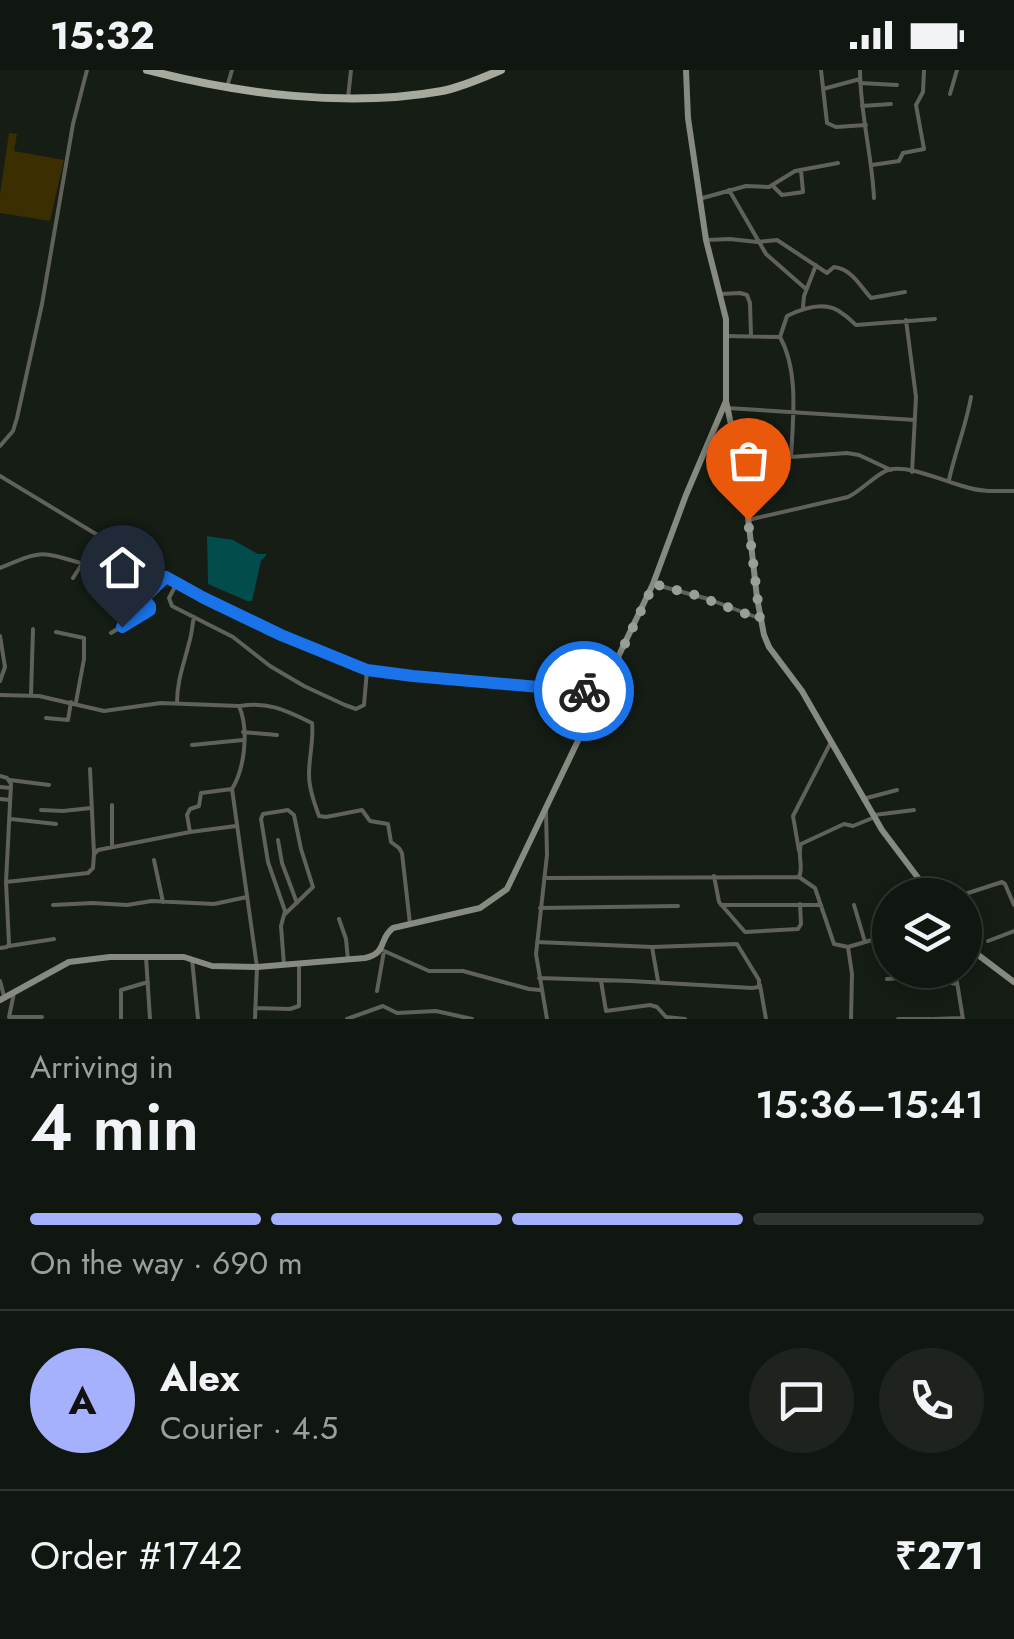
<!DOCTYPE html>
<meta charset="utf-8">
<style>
:root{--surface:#101610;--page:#1e231e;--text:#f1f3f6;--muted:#9c9f9f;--line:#303530;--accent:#a5b1fc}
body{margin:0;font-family:Jost,sans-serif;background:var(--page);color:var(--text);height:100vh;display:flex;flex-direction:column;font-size:38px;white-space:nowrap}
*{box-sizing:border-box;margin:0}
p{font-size:32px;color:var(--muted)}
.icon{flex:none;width:55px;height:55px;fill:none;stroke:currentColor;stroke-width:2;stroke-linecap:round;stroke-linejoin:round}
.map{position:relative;height:949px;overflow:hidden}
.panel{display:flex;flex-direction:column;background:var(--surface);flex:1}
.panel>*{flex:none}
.tools{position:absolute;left:872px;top:808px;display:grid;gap:20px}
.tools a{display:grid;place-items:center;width:110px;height:110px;border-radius:50%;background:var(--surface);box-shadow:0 5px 25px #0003,0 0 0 2px var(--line);font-size:50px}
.pin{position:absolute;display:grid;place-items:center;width:85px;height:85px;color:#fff;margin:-102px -42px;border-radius:50% 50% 50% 0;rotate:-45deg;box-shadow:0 0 10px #0007}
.pin .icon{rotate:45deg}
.courier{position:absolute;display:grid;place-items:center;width:100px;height:100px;margin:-50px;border:8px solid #1a73e8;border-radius:50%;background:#fff;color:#222;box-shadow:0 2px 12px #0007}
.head em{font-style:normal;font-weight:600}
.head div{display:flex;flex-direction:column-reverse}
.head{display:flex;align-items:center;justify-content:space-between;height:170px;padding:0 30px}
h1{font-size:65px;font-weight:600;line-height:75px}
.bar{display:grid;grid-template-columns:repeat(4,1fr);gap:15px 10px;align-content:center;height:120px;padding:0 30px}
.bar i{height:12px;border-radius:8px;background:var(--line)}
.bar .selected{background:var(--accent)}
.bar p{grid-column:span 4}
.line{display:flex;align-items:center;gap:25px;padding:0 30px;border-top:2px solid var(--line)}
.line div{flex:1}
.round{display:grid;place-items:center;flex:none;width:105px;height:105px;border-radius:52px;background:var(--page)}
.status{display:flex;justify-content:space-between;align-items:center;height:70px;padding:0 50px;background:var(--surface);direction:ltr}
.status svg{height:28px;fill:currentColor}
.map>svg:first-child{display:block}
.green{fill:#3b2e01}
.water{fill:#034c4d}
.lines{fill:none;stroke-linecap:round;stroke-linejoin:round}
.street{stroke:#60615b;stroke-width:4}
.secondary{stroke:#878a80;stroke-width:6}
.primary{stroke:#a6a99d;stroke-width:8}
.done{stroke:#989e98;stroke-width:10;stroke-dasharray:0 18}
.route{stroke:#1a73e8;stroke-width:12}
</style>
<div class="status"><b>15:32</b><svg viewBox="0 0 49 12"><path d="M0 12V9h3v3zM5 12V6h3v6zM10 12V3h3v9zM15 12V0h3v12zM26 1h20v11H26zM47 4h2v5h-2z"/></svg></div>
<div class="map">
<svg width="1014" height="949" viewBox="0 0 1014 949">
<rect width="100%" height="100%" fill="#151d15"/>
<path class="green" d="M9,63L17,64L14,81L64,90L50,151L0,143V124Z"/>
<path class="water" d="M207,466L233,470L258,484H267L261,491L252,531H247L208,514Z"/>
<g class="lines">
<path class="street" d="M821,0L827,53L836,57L866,55
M860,0C860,43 872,85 874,128
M860,13L897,15
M227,17L232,0
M823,19L860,9
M950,24L957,0
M348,28L351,0
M862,36L891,34
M872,95L899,91L903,83L924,79L916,35L923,22L924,0
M773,116L782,125L803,122L801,100
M729,120L766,184L806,219
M699,129L746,116L769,117L795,101L838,93
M706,170L730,169L757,172L777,170L827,203L834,197C852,199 860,216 871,228L905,222
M720,224L740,223L747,225L750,233L751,266
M803,237L804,226L816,195
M906,250L916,327L912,402
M726,266L780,267
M727,338L915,350
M0,376L13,361L17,348L42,234L73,54L87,0
M739,384L791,387L847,383L859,385L891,400
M791,387C793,349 799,301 780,267L787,246C803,238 827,230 843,244C848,247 851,251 856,255L935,249
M0,406L177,513L281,565L346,593L367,600L413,606L601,623
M949,410C955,382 966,356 971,327
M748,450L848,427C861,421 876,404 888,400C909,394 945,412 966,417C981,422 998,421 1014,421
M0,498C42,480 40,481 84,494
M73,508L100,466
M177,513L169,528L172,536L233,567L270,596L304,616L345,635L356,639L364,635L367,600
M653,514L708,529L761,549
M56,562L84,568V589L76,632
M111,563L150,539L144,528L166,507
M0,566L5,597L0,611
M0,625L39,626L104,641L161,633L239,636C249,659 245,698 232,719L257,897L255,949
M31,625L33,559
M177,633C177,610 184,594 189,573C192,564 192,556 194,547
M240,636C268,631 287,641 312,653C314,668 309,687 309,704C309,718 314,732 319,746L326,747L362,740L370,751L388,754L391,772L399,778L402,783L410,854
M46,648L68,650L71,632
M243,662L277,665
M192,675L243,670
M90,699L94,784
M0,706L7,708L11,714L6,812
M10,710L49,715
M0,717L11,718
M232,719L201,723L199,736L190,739L187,745L190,762L236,756
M0,729L10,730
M863,729L897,720
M41,740L63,741L91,738
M546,741L547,785L536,884L547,949
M874,745L914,740
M11,749L56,754
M278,770L282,793L297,833
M112,776V735
M799,781L793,746L831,672
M154,790L163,832
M714,806L719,832L745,862L798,859L801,854L800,834
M799,807C804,797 797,785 801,774L844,754L853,756L875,747
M544,808L799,807L815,818L834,874L848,877
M962,825L1002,812L1005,814L1014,835
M53,835L93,833L127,835L152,831L214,834L247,827
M721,835H821
M854,835L865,872
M540,838L678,836
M339,849L346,869L348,890
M988,871L1014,861
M537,872L652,877L737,874L759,910V917L752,918L631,911L539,908
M9,876L54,869
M652,877L658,911
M0,878L7,877L9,874L6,812L88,803L93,798L94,784L98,780L190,762
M382,880L429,901H463L529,919L540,920
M146,887L150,949
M192,889L198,949
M284,895L281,856L285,841L268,792L261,749L263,744L288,740L294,745L301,779L313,817L285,844
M955,900L963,949
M887,909L911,907L957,914
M0,911L4,926
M601,911L606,941L650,935L657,937L666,947L685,949
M760,915L766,949
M377,921L384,881
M255,938L290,939L299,936V896
M9,947H42
M9,947L14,923
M121,949V920L148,912
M347,949L383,936L397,943L436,941L472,949
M851,949L852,904L848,877L872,870H890
M898,949H931
M933,949L963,948"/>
<path class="secondary" d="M686,0L688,48L706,170L726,249V331L745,420L757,528L764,565L769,577L802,621L882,760L931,825
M965,875L1014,912
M0,930L69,892L110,887H184L212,896L257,897L365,888C388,883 378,869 393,858L480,838L507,819L653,514L686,425L726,331"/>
<path class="primary" d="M147,0C239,24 348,38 442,21C462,17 482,8 501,0"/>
</g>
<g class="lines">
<path class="done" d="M584,621L601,623L654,514L695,525L760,549L748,450"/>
<path class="route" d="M122,557L150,540V536L144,528L166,507L204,528L281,565L367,600L413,606L584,621"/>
</g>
</svg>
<div class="tools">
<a><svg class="icon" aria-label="layers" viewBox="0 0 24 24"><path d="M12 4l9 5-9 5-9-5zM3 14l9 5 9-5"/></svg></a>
</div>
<div class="pin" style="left:748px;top:450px;background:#ea580c"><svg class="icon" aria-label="bag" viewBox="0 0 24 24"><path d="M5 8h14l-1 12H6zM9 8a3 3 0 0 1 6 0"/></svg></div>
<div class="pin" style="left:122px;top:557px;background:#1f2937"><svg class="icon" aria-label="home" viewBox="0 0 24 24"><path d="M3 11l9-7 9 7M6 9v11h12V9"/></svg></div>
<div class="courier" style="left:584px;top:621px"><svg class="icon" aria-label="bike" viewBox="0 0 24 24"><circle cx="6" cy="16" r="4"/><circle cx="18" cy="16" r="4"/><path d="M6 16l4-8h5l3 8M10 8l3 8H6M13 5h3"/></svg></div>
</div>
<section class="panel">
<div class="head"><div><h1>4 min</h1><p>Arriving in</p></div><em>15:36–15:41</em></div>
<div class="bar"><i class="selected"></i><i class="selected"></i><i class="selected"></i><i></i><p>On the way · 690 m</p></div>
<div class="line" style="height:180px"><b class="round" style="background:var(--accent);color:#111">A</b><div><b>Alex</b><p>Courier · 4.5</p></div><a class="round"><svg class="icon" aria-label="chat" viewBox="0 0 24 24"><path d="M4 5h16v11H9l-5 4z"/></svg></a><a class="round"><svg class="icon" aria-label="phone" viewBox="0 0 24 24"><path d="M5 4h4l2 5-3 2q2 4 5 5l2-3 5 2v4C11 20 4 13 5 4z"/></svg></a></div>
<div class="line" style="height:130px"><div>Order #1742</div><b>₹271</b></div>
</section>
